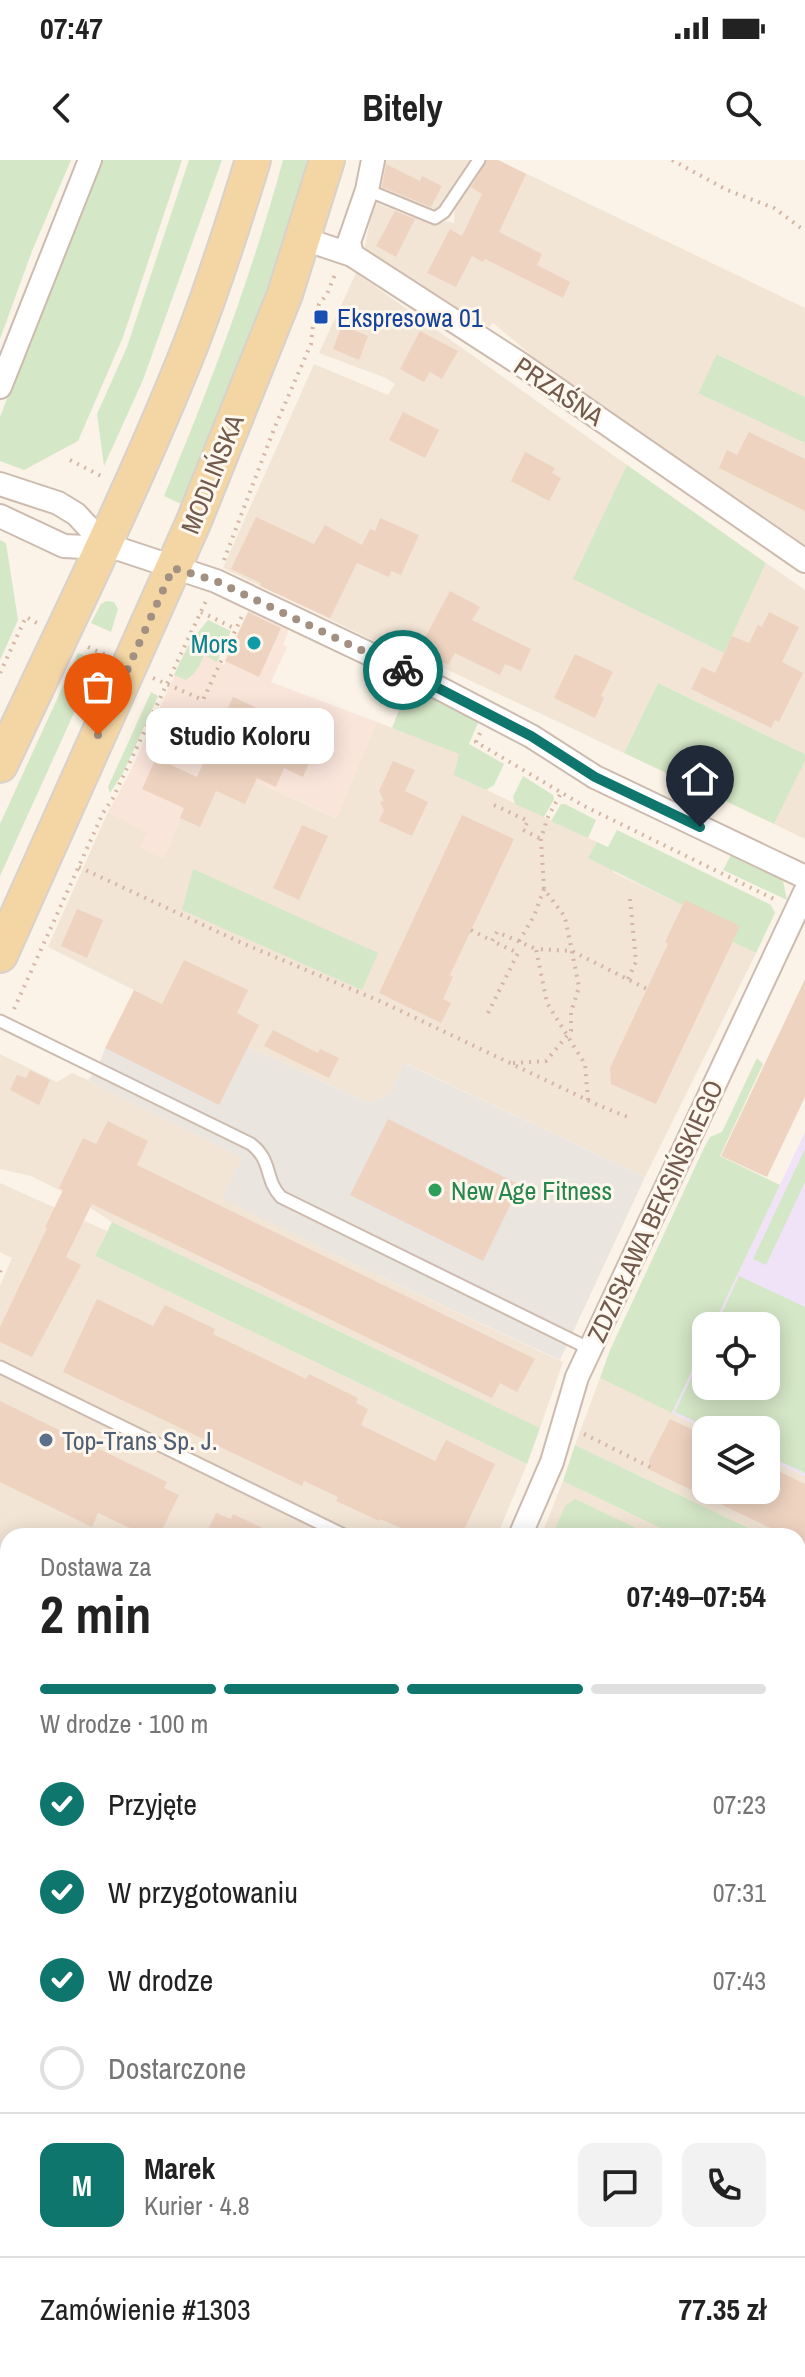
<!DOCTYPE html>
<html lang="pl">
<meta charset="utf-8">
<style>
:root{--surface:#fff;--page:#f2f2f2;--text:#222;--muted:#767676;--line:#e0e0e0;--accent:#0f766e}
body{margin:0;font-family:"Archivo Narrow",sans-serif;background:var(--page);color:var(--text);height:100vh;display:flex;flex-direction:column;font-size:30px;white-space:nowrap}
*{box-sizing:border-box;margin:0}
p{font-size:26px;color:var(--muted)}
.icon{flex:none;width:44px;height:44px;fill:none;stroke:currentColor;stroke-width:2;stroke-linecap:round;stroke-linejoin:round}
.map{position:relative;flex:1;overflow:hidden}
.panel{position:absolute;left:0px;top:1368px;width:806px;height:850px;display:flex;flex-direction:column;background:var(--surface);border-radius:24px 24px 0 0;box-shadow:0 4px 20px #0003}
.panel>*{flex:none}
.buttons{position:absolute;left:692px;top:1152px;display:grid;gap:16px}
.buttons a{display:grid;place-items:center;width:88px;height:88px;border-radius:16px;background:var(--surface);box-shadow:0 4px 20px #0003;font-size:40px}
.pin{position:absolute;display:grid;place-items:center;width:68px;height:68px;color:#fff;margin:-82px -34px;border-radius:50% 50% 50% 0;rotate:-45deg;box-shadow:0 0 8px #0007}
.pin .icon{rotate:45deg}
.courier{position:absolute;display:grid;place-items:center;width:80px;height:80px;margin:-40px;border:6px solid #0f766e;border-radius:50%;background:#fff;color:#222;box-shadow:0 2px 10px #0007}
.bubble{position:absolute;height:56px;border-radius:16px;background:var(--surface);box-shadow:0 4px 20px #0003;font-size:26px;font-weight:700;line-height:56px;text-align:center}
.overview em{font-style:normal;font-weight:700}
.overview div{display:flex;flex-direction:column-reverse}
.overview{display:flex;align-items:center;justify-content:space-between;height:136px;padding:0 40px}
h1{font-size:52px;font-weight:700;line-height:60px}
.bar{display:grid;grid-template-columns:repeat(4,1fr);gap:12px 8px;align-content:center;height:96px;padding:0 40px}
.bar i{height:10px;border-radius:6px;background:var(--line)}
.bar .on{background:var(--accent)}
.bar p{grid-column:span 4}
.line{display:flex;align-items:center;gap:20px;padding:0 40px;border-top:2px solid var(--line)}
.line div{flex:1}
.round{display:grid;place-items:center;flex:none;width:84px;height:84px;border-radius:16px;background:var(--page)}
ol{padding:0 40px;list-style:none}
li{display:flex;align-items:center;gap:24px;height:88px}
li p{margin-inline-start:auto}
li .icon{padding:8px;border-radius:50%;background:var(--accent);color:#fff;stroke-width:4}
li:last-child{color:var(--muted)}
li i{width:44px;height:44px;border:4px solid var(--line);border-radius:50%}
.status{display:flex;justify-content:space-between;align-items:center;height:56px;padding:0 40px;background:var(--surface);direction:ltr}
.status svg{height:22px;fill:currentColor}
header{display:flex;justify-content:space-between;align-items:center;height:104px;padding:0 40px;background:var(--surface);font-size:36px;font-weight:700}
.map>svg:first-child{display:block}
.residential{fill:#f2e5d6}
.commercial{fill:#fae5db}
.industrial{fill:#ebe5e0}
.education{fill:#f0e3f7}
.green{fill:#d4e7c6}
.building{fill:#eed3c0}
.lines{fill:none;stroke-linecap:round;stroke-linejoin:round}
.service-casing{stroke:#ccbbae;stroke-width:15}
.minor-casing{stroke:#ccbbae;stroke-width:26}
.primary-casing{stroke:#d8d1cd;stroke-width:38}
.path{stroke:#d3b6a4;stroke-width:4;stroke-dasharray:2 6;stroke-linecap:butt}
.service{stroke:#fff;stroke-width:11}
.minor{stroke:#fff;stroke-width:22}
.primary{stroke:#f4d6a4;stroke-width:34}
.done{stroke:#a29083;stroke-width:8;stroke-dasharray:0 14.4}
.route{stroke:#0f766e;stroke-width:10}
.transit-dot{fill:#1a4fb4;stroke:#fef7ed;stroke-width:3}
.culture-dot{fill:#0f9aa8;stroke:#fef7ed;stroke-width:3}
.leisure-dot{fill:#2e9e5b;stroke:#fef7ed;stroke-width:3}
.service-dot{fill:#5c6f8a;stroke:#fef7ed;stroke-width:3}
.labels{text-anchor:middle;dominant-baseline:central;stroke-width:6;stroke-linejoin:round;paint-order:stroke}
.transit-label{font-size:26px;fill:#164399;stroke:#fef7ed;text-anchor:start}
.street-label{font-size:26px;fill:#725a4d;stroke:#fef7ed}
.culture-label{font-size:26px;fill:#0d838f;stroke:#fef7ed;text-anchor:end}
.leisure-label{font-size:26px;fill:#27864d;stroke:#fef7ed;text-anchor:start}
.service-label{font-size:26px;fill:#4e5e75;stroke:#fef7ed;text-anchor:start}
</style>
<div class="status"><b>07:47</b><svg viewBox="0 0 49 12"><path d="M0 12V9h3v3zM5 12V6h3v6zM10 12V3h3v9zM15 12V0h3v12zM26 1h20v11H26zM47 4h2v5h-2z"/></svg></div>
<header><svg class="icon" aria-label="back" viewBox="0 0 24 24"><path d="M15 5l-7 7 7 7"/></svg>Bitely<svg class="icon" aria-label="search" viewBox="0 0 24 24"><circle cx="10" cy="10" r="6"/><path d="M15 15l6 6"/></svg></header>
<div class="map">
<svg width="805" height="2217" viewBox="0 0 805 2217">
<rect width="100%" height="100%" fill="#fbf3e7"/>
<path class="residential" d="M385,0H472L436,50L430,52L378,27Z
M483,0H498L805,148V237L718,194L698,232L805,283V386L537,200L493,163L489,167L364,90L374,42L433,65L446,61L454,63L455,43Z
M356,113L627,305L574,419L724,493L766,403L805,430V594L658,523L624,593L414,494L410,498L223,408L314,204L388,235L395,224L386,218L319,193Z
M377,562L460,594L455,615L597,682L589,698L613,710V712L682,745L685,740L740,766L733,782L756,793L645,1017L405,903L390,934L369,943L248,887L48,787L108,652L148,673L164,698L205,599L336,658Z
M805,601V679L774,664Z
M0,894L57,922L72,913L88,920L242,998L223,1038L339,1097L563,1202L540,1268L112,1062L77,1039L31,1016L0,1009Z
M0,1023L107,1071L95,1096L527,1304L497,1376H8V1483L5,1482L0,1474V1126L12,1098L0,1092Z
M600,1218L708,1270L706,1330H766V1298L805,1316V1395L798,1392V1376H765L575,1285Z
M563,1321L677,1376H541Z
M798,1434L805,1438V1733L798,1729Z
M0,1491L8,1495V1744L0,1740Z
M0,1816L8,1819V1898L0,1893Z
M798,1871L805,1874V2130L798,2126Z"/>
<path class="commercial" d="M249,450L289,469L283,485L287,487L271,522L377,562L337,658L205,599L164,699L140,688L147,673L108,652L126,620L188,487L224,505Z"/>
<path class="industrial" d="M248,887L369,943L390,934L404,903L645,1017L560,1200L339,1097L222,1038L242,998L88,920L98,908L105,888Z"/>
<path class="education" d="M805,972V1316L766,1298V1270H708L672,1253L706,1181V1226H766V1166H713Z"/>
<path class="green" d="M0,0H71L32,91L0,179Z
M100,0H182L123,177L78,281L24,310L0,301V257Z
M189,0H222L143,220L104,306L97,254L127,187Z
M283,0H307C275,119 229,231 183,345L164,336C210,226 252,115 283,0Z
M717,194L805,237V283L698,233Z
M627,305L766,403L724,493L573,419Z
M0,380L6,383L18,460L0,500Z
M106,441L114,442L118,449L111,472L91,463L101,444Z
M208,460L231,471L217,502L204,495C200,506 196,513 186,520L174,515L190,482Z
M78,493L98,500L0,716V664Z
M658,523L805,594V601L774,664L624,593Z
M414,528L479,560L469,584L504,604L494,625L486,630L454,615L459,594L392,568L401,545Z
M151,532L158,536L123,613L110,633L108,627Z
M523,616L553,635L554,639L544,657L515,644L513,637Z
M561,644H565L596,660L588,678L551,661Z
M617,670L771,745L775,753L756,793L733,782L739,766L685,741L682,745L588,698L597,682L608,687Z
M732,693L783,721L787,740L723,710Z
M193,709L378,793L362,830L182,750Z
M757,898L763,904L720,996L780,1025L713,1166H706V1181L672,1253L600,1218L610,1190L704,988L710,977L722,972Z
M805,989V1022L766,1105L753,1099Z
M112,1062L540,1268L527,1304L95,1096Z
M739,1116L805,1147V1313L766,1295V1270H713L675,1252L706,1187V1226H766V1166H716Z
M575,1285L765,1376H677L563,1321Z
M575,1339L653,1376H552L565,1346Z
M798,1729L805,1733V1824L798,1821Z
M0,1893L8,1898V1958L0,1955Z
M0,2023L8,2025V2137L0,2134Z
M798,2193L805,2197V2217H661L644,2210H798Z
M240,2210H512L517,2212L515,2217H262Z"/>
<path class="building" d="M487,0H498L526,14L499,72L542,94L537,105L570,122L563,138L485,99L483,102L472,96L456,127L427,113L450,69L462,76L482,34L471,27Z
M386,4L420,21L422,16L442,26L431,47L382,27Z
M395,51L415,59L396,97L376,86Z
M342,165L368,176L359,200L333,189Z
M420,171L458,191L442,219L430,212L424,222L400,209Z
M403,252L439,270L425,298L389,280Z
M749,272L805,299V351L719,308L727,290L737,295Z
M525,292L555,308L552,313L561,318L549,341L511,321Z
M256,357L314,384L325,365L362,385L370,369L375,371L380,358L419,375L401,415L391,411L389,417L357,403L330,458L260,426L261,423L231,409Z
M450,431L480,447L472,460L531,489L521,511L505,504L500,515L455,493L448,505L419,489Z
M248,452L281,468L259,517L225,501Z
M769,452L799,467L782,502L803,513L779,562L775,560L771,568L691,529L702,507L715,513L732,476L749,483L758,465L762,467Z
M575,494L613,512L601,536L604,538L595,558L554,538Z
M233,537L320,577L303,617L284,608L276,627L257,618L245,644L216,631L200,667L180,658L184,648L142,629L156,598L197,617Z
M393,601L415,610L405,631L428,642L412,676L379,661L384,650L380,642L384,641L379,631Z
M462,655L514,679L450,815L453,817L443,839L451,843L441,863L379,833Z
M302,665L328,676L299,740L273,728Z
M685,740L740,766L656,944L611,924L610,908L668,784L665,782Z
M77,749L103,760L87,798L61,786Z
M184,800L248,830L237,853L259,865L219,945L105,888L134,830L162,844Z
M805,819V937L767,1017L721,996Z
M273,870L318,893L320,889L339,898L329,918L264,886Z
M30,910L50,920L39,945L10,930L17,915L26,918Z
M388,959L520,1025L483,1101L350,1035Z
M108,961L148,981L137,1005L535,1199L517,1232L500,1223L492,1238L92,1044L66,1097L81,1105L32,1197L0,1182V1167L47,1068L45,1067L63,1030L59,1028L83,978L96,984Z
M97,1139L153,1166L165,1145L215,1169L213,1174L306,1219L309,1214L358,1238L356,1243L368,1249L361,1265L435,1301L446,1280L495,1304L461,1376H420L380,1359L379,1361L336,1341L338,1337L304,1321L302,1326L63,1212Z
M0,1241L63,1272L61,1276L94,1292L97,1288L167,1322L164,1328L179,1335L159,1376H147L98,1353L92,1367L0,1322Z
M670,1259L706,1276V1330H766V1305L805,1324V1385L798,1382V1376H787L650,1310L649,1300Z
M216,1353L231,1359L233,1354L279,1376H205Z"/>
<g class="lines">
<g class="service-casing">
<path id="service" d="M367,30L435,58L444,52L479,0
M0,861L251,984C273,1001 264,1019 281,1037L590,1189
M0,1207L346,1376
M798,1596L805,1599"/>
</g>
<g class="minor-casing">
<path id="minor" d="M304,79L352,95L519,203L805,401
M352,95L349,82L367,30L373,0
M0,227L90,0
M0,324L58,343L76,354L104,384
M0,356L64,386L85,387L104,384L216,421L420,518L531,576L595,617L805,717
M520,1376L552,1302L577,1217L805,732
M0,1486L8,1491
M0,1780L8,1783
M798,1859L805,1862
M798,2167L805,2171"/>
</g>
<g class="primary-casing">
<path id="primary" d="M0,605C65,466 134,328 191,184C214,124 234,62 253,0
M0,795L194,361L285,134L327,0
M0,1999L8,2002
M0,2153L8,2155
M182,2210L205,2217
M569,2210L585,2217"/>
</g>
<path class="path" d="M672,0L727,30L774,48L805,71
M70,300L103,317
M224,400L274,269L311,184L313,165L319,144L327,134L336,112
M201,452L236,469
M88,487L106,495
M0,513L26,457L37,463
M153,518L203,540L242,456
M480,573L476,582L584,646L778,741
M494,645L528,661L523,670L541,679
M79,707L242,783L382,842L600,946L628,957
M471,770L492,781L497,772L536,789
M519,781L534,756L544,729
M628,819L636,802L630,739
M14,849L103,653L113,638L206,441
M488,853L518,793L492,781
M513,903L546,901L571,871V852L579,827L565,757L544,729L541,679L547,659L561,633
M588,940L585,904L547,843L536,789L572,791L647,829
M0,1112L3,1105
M584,1274L652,1308
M779,2210L797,2217"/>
<use href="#service" class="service"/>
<use href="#minor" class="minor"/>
<use href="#primary" class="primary"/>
</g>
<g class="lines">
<path class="done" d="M98,575L173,408L216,421L403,510"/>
<path class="route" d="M403,510L531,576L595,617L700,667"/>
</g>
<rect class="transit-dot" x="313" y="149" width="16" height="16" rx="4"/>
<circle class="culture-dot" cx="254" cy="483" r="8"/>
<circle class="leisure-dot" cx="435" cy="1030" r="8"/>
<circle class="service-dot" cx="46" cy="1280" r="8"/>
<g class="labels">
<g class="transit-label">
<text x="337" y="157">Ekspresowa 01</text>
</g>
<g class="street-label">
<text transform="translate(559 231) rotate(34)">PRZAŚNA</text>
<text transform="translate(212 314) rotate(-68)">MODLIŃSKA</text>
<text transform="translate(655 1051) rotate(-65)">ZDZISŁAWA BEKSIŃSKIEGO</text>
</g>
<g class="culture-label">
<text x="238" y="483">Mors</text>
</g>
<g class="leisure-label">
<text x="451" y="1030">New Age Fitness</text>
</g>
<g class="service-label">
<text x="62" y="1280">Top-Trans Sp. J.</text>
</g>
</g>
</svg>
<div class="buttons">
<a><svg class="icon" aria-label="locate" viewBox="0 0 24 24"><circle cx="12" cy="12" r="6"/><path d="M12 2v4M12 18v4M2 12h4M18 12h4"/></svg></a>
<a><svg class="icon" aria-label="layers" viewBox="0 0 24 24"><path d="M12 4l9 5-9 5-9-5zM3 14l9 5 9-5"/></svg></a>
</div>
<div class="pin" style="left:98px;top:575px;background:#ea580c"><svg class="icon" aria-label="bag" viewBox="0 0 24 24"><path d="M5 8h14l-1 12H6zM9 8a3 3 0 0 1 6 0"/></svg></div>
<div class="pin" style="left:700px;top:667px;background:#1f2937"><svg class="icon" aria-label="home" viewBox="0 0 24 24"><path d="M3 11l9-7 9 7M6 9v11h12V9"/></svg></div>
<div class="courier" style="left:403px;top:510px"><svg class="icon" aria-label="bike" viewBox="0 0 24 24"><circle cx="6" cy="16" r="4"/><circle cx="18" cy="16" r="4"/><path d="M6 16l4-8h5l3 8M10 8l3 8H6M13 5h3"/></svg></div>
<div class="bubble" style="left:146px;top:548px;width:188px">Studio Koloru</div>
<section class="panel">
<div class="overview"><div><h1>2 min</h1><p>Dostawa za</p></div><em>07:49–07:54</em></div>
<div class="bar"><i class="on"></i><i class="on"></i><i class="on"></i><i></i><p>W drodze · 100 m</p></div>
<ol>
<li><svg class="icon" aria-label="check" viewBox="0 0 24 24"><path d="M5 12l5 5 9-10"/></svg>Przyjęte<p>07:23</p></li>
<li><svg class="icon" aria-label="check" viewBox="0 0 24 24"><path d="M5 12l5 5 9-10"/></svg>W przygotowaniu<p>07:31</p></li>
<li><svg class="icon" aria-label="check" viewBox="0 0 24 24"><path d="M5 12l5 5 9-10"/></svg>W drodze<p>07:43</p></li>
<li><i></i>Dostarczone</li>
</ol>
<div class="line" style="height:144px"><b class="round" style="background:var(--accent);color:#fff">M</b><div><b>Marek</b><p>Kurier · 4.8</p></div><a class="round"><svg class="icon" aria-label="chat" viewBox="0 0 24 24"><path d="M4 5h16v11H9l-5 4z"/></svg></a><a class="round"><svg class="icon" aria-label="phone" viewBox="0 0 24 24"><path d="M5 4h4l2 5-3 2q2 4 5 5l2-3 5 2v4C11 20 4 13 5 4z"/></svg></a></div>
<div class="line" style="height:104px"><div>Zamówienie #1303</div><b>77.35 zł</b></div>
</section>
</div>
